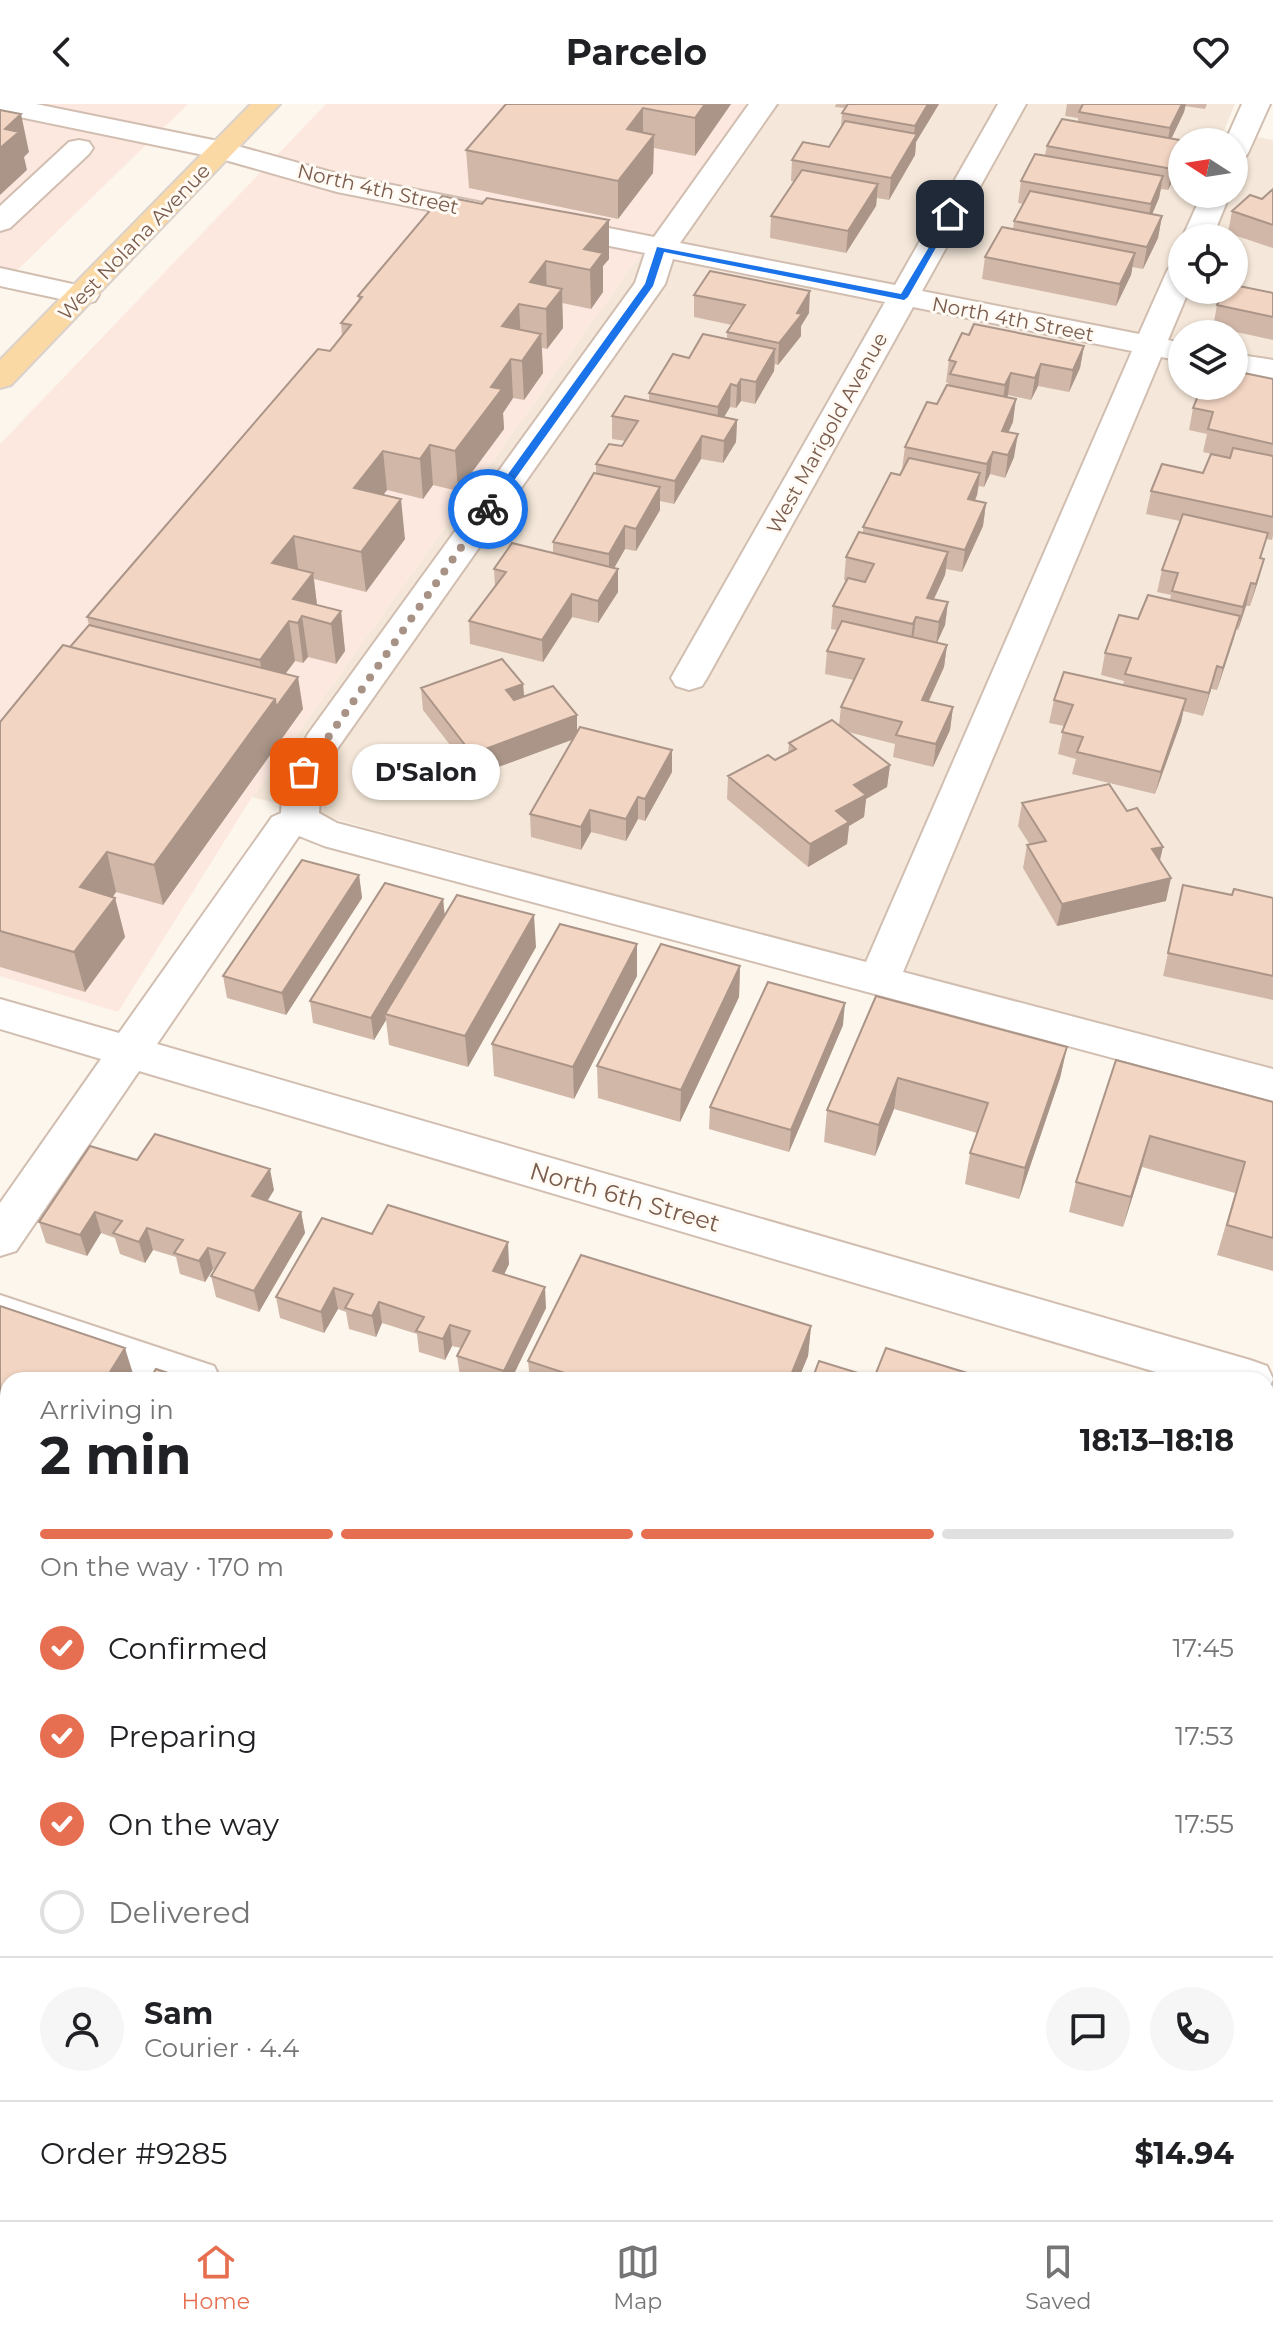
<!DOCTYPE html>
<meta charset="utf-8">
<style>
:root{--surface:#fff;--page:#f6f6f6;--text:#202124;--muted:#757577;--line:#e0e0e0;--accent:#e76f51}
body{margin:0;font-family:Montserrat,sans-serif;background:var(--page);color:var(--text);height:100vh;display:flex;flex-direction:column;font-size:30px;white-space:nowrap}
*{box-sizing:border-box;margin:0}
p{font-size:26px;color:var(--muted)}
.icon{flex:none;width:44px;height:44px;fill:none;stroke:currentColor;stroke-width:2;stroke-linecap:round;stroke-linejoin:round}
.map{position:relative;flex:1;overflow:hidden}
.side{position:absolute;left:0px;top:1268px;width:1274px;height:848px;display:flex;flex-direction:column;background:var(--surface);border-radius:24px 24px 0 0;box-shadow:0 2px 6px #0004}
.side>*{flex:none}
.needle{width:52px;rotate:282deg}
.controls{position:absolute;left:1168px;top:24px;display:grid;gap:16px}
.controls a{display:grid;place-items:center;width:80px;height:80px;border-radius:50%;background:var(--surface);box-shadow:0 2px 6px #0004;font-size:40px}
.pin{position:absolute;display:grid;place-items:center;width:68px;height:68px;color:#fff;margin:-34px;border-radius:16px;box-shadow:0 4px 12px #0006}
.courier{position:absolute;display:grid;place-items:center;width:80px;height:80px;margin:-40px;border:6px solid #1a73e8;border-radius:50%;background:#fff;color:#222;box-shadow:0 2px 10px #0007}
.bubble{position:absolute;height:56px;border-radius:28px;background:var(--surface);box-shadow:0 2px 6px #0004;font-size:26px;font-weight:700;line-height:56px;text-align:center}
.summary em{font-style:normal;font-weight:700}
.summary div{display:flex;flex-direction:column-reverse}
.summary{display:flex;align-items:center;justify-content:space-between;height:136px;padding:0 40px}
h1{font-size:52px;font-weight:700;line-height:60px}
.bar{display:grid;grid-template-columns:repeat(4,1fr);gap:12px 8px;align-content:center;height:96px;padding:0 40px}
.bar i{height:10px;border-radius:6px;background:var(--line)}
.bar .on{background:var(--accent)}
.bar p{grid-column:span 4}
.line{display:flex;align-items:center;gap:20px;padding:0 40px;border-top:2px solid var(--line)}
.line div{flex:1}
.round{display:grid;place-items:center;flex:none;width:84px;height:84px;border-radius:42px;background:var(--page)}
ol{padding:0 40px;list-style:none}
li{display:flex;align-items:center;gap:24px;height:88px}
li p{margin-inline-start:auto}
li .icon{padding:8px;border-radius:50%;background:var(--accent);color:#fff;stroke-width:4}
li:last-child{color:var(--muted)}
li i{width:44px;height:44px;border:4px solid var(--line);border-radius:50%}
header{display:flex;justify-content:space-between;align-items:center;height:104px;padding:0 40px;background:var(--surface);font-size:36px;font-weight:700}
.tabs{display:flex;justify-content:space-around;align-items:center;height:112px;border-top:2px solid var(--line);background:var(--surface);font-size:22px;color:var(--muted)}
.tabs a{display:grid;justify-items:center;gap:4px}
.tabs .on{color:var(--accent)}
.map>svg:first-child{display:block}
.residential{fill:#f5e8da;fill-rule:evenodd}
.commercial{fill:#fde8e0}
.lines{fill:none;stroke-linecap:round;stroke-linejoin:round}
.minor-casing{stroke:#d1beb0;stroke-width:4}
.major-casing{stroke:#dad1cd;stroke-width:4}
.minor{fill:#fff;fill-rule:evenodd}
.major{fill:#fbd9a5;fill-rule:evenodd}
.wall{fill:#d1b7a8}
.shaded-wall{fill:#aa9588}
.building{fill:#f3d5c3;stroke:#aa9588;stroke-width:2}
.route{fill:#1a73e8}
.done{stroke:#a89285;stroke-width:8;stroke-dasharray:0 14.4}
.labels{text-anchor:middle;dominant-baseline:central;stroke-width:6;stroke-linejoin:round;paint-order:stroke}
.far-street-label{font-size:20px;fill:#7a5c4d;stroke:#fffaf3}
.street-label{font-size:24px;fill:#7a5c4d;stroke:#fffaf3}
</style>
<header><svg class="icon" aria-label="back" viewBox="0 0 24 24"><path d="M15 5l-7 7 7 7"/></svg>Parcelo<svg class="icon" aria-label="heart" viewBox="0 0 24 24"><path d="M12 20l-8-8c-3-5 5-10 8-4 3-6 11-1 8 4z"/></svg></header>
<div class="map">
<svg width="1273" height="2116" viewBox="0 0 1273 2116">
<rect width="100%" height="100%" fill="#fdf6ec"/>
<path class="residential" d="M748,0H1235L1224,27L1273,36V967L252,693ZM1182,38H1234V90H1182ZM1182,134H1234V186H1182ZM1182,230H1234V282H1182Z"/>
<path class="commercial" d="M0,0H188L0,183Z
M326,0H748L252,693L118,908L0,872V340Z"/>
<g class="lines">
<g class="minor-casing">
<path id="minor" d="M0,0H36L223,38L342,71L654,133L749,0H777L680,139L895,181L998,0H1026L922,187L1139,230L1167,167L1171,161L1182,158V186H1189L1168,236L1182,239V257L1161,253L903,868L1273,965V997L324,742L299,732L157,940L1250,1256L1267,1262L1273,1275L1267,1290L1266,1276H1183L139,967L16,1147L0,1152V1099L101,955L0,925V895L119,929L272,713L281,709L283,676L308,630L635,179L645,149L337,88L218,54L0,9ZM673,155L885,198L671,574L676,582L689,586L702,582L707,574L913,203L1132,247L866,858L337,719L319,709L321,676L337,645L665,180Z
M1242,0H1270L1248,49L1244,55L1234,57V38H1225Z
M79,36L89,38L93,44L89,50L10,124L0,127V102L69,38Z
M1202,90H1230L1212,134H1182Z
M0,164L95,185L99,191L95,197L84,200L0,182Z
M1234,250L1273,256V276L1234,268Z
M0,1191L214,1262L221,1276H139L0,1229Z
M914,2108H974L972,2116H912Z"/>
</g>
<g class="major-casing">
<path id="major" d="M251,0H280L11,281L0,284V256Z"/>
</g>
<use href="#minor" class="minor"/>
<use href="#major" class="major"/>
</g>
<path class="wall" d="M506,0H731L695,52L654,44L653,69L618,115L469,84L466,46Z
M836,0H939L916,38L915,51L889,96L877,94L876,102L846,149L770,134L771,112L794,78L791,77L792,56L829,43L841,23L842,9L845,4L835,3Z
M1067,0H1207L1205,5L1185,2L1184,8L1171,35L1181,59L1168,86L1161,85L1159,94L1152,110L1162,112L1158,134L1143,165L1132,163L1131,171L1116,202L982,175L985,153L1013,125L1014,117L1023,100L1018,99L1021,77L1045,51L1047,42L1078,18V14L1065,12Z
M1273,85V144L1228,129L1232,107L1262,95Z
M482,100L609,116V155L603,162V188L591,205L562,199L563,224L547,245L542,244L543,269L524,296L513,294L503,309L504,325L458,387L433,381L423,395L387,386L383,391L405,435L366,488L314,475L317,501L341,507L345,547L336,560L308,553L303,559L295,557L285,570L303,605L163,801L116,788L113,793L115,794L125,833L85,888L0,863V618L70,543L89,521L87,513L330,247L342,232L341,219L359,198L358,192Z
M1273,189V236L1213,223L1217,201Z
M694,191L809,209L801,222V232L778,261L775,260L774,267L755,300L741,297L736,304L730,303L724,313L737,316L736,338L723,359L701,355L674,400L660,397V406L636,447L625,445L614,464L618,488L598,519L572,513L543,558L470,540L469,517L495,483L494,465L553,449V438L596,370V360L622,342L626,337L612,335V312L649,297V289L689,254L727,235V228L732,221L694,213Z
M969,231L1084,242L1080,264L1069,288L1038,282L1031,296L1008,291L1007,293L1013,318L1008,328L1014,353L1005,374L990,370L984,383L979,382L977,391L975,397L986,399L983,422L962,468L946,465L945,471L934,495L948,498L945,521L937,538L947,541L944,563L929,597L953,603L950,626L933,663L893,653L895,640L848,628L890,661L887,683L866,695L864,713L849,722L847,740L808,763L727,695L728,672L775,656L788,649L789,639L839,621L841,603L854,576L825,570L827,547L837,526L831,525L833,502L846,477L844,476L846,453L863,429V423L900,371L902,365L905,343L937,300L948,282V279L946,278L949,256Z
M1273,275V432L1272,436L1266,435L1261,454L1258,477L1250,502H1246L1238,526L1236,525L1217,586L1211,585L1203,612L1183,607L1181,618L1155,690L1072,670L1076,655L1058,650L1064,622L1049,619L1054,596L1123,581L1124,577L1101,571L1105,549L1138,515L1170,496L1171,491L1157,488L1162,466L1180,417L1146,410L1151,387L1203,369L1230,354L1203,348L1207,330L1189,326L1193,304Z
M523,580L524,593L577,611V628L672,646V668L645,717L638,715L626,737L591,728L581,746L531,733L530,710L573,635L474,672L423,606L421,584Z
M1022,699L1160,757L1166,797L1057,822L1023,764L1027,741H1030L1018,722Z
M359,771L362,794L286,911L227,894L223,872Z
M1183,781L1232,791L1273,794V896L1163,872Z
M443,795L445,812L536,843L468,963L389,941L386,916L374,936L313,919L310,897Z
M740,862L739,893L680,1018L598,994L597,962Z
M637,872L574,995L494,972L492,940Z
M876,892L1067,943L1060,974L1019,1095L965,1080L970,1049L977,1029L894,1005L875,1052L824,1038L827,1006Z
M843,921L789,1048L709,1025L710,1003Z
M1116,956L1273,998V1167L1217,1151L1235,1089L1142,1063L1123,1123L1069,1108L1076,1078Z
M137,1056L274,1086L267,1097L301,1108L305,1129L259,1208L216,1193L211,1172L215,1166L213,1165L205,1178L180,1170L176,1153L153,1146L145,1159L120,1150L115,1134L101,1129L87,1152L46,1139L39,1118Z
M372,1130L509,1160L504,1171L546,1204L511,1276H471L460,1272L457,1252L461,1244L452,1242L445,1256L419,1248L417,1230L382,1219L376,1233L349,1225L346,1208L338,1205L324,1229L280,1214L276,1193Z
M0,1202L8,1276V1352L0,1350Z
M811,1222L808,1252L798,1276H530L528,1257Z
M1266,1352L1273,1354V1483L1266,1481Z
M1266,1492L1273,1494V1573L1266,1571Z
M1266,1751L1273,1752V1859L1269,1882L1273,1883V2116H1062L1064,2108H1266V2045H1268L1270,2035L1266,2033Z
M0,1787L8,1790V2013L0,2010Z
M204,2108H249L245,2116H223Z
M656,2108H834L832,2116H674Z"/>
<path class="shaded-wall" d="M705,0H731L695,52V14Z
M928,0H939L916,38L915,51L889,96L891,74L913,36L915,22Z
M1182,0H1186L1184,8L1166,46L1170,24Z
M643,4V42L627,25Z
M21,10L29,48L24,53L27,66L0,91V44L5,25Z
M654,31L653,69L618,115V77Z
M1182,44L1181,59L1168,86L1172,65Z
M1163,72L1159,94L1147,122L1151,100Z
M878,80L876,102L846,149L848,127Z
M1162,112L1158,134L1143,165L1147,143Z
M609,116V155L603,162V188L591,205L590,166L584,145Z
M1135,149L1131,171L1116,202L1120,180Z
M546,157L547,196L530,178Z
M562,185L563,224L547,245L546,205Z
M810,187L809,209L801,222V232L778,261L779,239Z
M519,200L521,239L502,222Z
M541,230L543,269L524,296L522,257Z
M1084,242L1080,264L1069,288L1073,266Z
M775,245L774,267L755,300L756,278Z
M511,255L513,294L503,309L504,325L458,387L455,347L491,283Z
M1041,260L1038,282L1031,296L1035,274Z
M1011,269L1008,291L1002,303L1005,281Z
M741,275V297L736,304L737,282Z
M731,280L730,303L717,325L718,303Z
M1016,295L1013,318L999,349L1002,327Z
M737,316L736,338L723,359L724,337Z
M1018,330L1014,353L1005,374L1008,351Z
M702,332L701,355L674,400L675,377Z
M430,341L433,381L423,395L420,355Z
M383,347L387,386L358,423L354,384Z
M993,348L990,370L984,383L987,360Z
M980,369L977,391L965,418L968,395Z
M660,383V406L636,447V425Z
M401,395L405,435L366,488L361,448Z
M986,399L983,422L962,468L965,446Z
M625,422V445L609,473V450Z
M294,432L299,472L272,459Z
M948,448L945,471L924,516L927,494Z
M1264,455L1258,477L1250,502L1256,480Z
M618,465V488L598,519V497Z
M313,469L318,509L302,512L308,553L303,559L298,519L293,495Z
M1251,479L1246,502L1238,526L1243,503Z
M572,490V513L543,558L542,536Z
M948,498L945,521L936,541L939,518Z
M341,507L345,547L336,560L331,520Z
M1240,512L1234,534L1217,586L1223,564Z
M916,513L913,536L910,543L913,520Z
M289,517L295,557L266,596L260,556Z
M947,541L944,563L919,618L922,596Z
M1217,562L1211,585L1203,612L1209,589Z
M298,573L303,605L163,801L154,761L275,595Z
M523,580L525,603L508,609L506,586Z
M1186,595L1181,618L1155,690L1161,668Z
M953,603L950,626L933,663L936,640Z
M577,611V634L474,672L472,650Z
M672,646V668L645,717V695Z
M890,661L887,683L866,695L864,713L849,722L847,740L808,763L810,740L836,707L854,681Z
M638,693V715L626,737V715Z
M590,706L591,728L581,746V723Z
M1163,743L1158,765L1152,745Z
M107,748L116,788L90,823L80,783Z
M359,771L362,794L286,911L282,889Z
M1171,774L1166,797L1057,822L1062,800Z
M115,794L125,833L85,888L74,848Z
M443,795L445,817L385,910L386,916L374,936L371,914Z
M534,811L536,843L468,963L465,932Z
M637,840V872L574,995L573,963Z
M740,862L739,893L680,1018L681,986Z
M845,899L843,921L789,1048L791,1026Z
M1067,943L1060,974L1019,1095L1025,1064Z
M898,974L894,1005L875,1052L879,1021Z
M1150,1032L1142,1063L1123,1123L1131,1093Z
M270,1065L274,1086L257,1114L252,1092Z
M95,1108L101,1129L87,1152L80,1131Z
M301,1108L305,1129L259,1208L254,1187Z
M147,1124L153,1146L145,1159L139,1138Z
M508,1138L509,1160L495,1189L493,1167Z
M208,1144L213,1165L205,1178L199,1157Z
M545,1183L546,1204L511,1276H505L504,1267Z
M334,1184L338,1205L324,1229L321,1208Z
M379,1198L382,1219L376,1233L372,1212Z
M450,1221L452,1242L445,1256L443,1235Z
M811,1222L808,1252L798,1276H789Z
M125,1244L135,1276H105Z
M243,2108H249L245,2116H239Z
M359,2108H364L361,2116H356Z
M605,2108H613L610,2116H603Z"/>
<path class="building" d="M506,0H705L695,14L643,4L627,25L654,31L618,77L466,46Z
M848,0H928L915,22L842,9Z
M1083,0H1182L1170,24L1079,8Z
M0,6L21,10L5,25L19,28L0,44Z
M1062,15L1185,37L1182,38V44L1172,65L1047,42Z
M845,17L917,30L891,74L792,56L803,38L829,43Z
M1035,50L1163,72L1151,100L1021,77Z
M802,66L878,80L848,127L771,112Z
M1273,85V121L1232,107L1250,91L1262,95Z
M1030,87L1162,112L1147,143L1014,117Z
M442,92L482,100L487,94L609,116L584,145L603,149L590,166L546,157L530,178L562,185L546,205L519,200L502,222L541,230L522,257L511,255L491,283L502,285L455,347L430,341L420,355L383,347L354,384L401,395L361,448L294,432L272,459L313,469L293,495L341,507L331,520L302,512L298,519L289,517L260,556L87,513L318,245L330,247L351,221L341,219L362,193L358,192Z
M1002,123L1135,149L1120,180L985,153Z
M710,167L810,187L797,209L802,210L779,239L727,228L745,201L694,191Z
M1234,181L1273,189V213L1217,201L1224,186H1234Z
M974,220L1084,242L1073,266L1041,260L1035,274L1011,269L1005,281L950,270L956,258L949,256L962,229L969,231Z
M703,230L775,245L756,278L741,275L737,282L731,280L718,303L649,289L673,250L689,254Z
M1234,267L1273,275V340L1208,325L1213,308L1193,304L1202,282H1234Z
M947,281L1016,295L1002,327L1018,330L1008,351L993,348L987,360L905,343L927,298L937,300Z
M625,292L737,316L724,337L702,332L675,377L596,360L609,340L622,342L638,317L612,312Z
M1233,344L1273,352V413L1151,387L1162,360L1203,369L1211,350L1230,354Z
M909,354L980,369L968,395L986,399L965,446L863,423L891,369L900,371Z
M594,369L660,383L636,425L625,422L609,450L553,438Z
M1183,410L1268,429L1260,454L1264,455L1256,480L1251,479L1243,503L1172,487L1178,469L1162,466Z
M859,428L948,448L927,494L948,498L939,518L916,513L913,520L833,502L848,474L865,478L874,460L846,453Z
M512,439L618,465L598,497L572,490L542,536L469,517L506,468L494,465Z
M1148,491L1240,512L1223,564L1217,562L1209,589L1125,570L1131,554L1105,549L1119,511L1138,515Z
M842,517L947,541L922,596L953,603L936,640L896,631L902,618L841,603L864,555L827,547Z
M89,521L298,573L276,603L275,595L70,543Z
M63,541L275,595L154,761L107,748L80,783L115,794L74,848L0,827V618Z
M502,555L523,580L506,586L514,596L553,582L577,611L472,650L421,584Z
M1064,568L1186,595L1161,668L1077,648L1083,633L1062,628L1073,601L1054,596Z
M832,616L890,661L854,681L866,691L836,707L849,718L810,740L728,672L768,651L775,656L796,645L789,639Z
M580,623L672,646L645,695L638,693L626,715L590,706L581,723L530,710Z
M1109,680L1127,707L1137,704L1163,743L1152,745L1171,774L1062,800L1027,741L1046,737L1022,699Z
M302,756L359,771L282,889L223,872Z
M385,779L443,795L371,914L310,897Z
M1183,781L1232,791L1234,785L1273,794V872L1168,849Z
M457,791L534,811L465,932L385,910Z
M560,820L637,840L573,963L492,940Z
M661,840L740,862L681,986L597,962Z
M768,878L845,899L791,1026L710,1003Z
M876,892L1067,943L1025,1064L970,1049L988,999L898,974L879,1021L827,1006Z
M1116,956L1273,998V1134L1227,1121L1245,1058L1150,1032L1131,1093L1076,1078Z
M155,1030L270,1065L252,1092L301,1108L254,1187L211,1172L225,1149L208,1144L199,1157L174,1149L183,1136L147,1124L139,1138L113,1129L122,1117L95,1108L80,1131L39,1118L90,1042L137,1056Z
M388,1101L508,1138L493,1167L545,1183L504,1267L457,1252L470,1227L450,1221L443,1235L416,1227L424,1213L379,1198L372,1212L345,1204L353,1190L334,1184L321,1208L276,1193L322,1114L372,1130Z
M581,1151L811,1222L789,1276H586L528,1257Z
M0,1202L125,1244L105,1276H8V1322L0,1319Z
M886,1244L990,1276H812L819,1257L874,1274Z
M156,1265L189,1276H149Z
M1266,1352L1273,1354V1461L1266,1459Z
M1266,1492L1273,1494V1551L1266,1549Z
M1266,1751L1273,1753V1859L1269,1882L1273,1883V2018L1266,2016Z
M0,1787L8,1790V1933L0,1930Z
M0,1940L8,1943V2008L0,2005Z
M1266,2045L1273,2047V2104L1266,2102Z
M216,2108H243L239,2116H235Z
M278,2108H359L356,2116H275Z
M397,2108H605L603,2116H394Z
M701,2108H833L831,2116H720Z
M1067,2108H1264L1262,2116H1065Z"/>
<path class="route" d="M950,108L955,110L908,193L904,196L664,148L653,182L492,407L483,405L645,180L657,143L901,190Z"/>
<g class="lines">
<path class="done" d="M304,668L488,405"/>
</g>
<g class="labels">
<g class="far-street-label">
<text transform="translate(378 85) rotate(13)">North 4th Street</text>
<text transform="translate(134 138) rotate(-46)">West Nolana Avenue</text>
<text transform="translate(1013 215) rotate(11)">North 4th Street</text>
<text transform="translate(827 329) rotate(-61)">West Marigold Avenue</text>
</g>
<g class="street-label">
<text transform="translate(625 1093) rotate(16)">North 6th Street</text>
</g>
</g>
</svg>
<div class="controls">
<a><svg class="needle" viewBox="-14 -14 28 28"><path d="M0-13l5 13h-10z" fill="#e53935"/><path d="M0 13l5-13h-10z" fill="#757577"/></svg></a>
<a><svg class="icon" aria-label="locate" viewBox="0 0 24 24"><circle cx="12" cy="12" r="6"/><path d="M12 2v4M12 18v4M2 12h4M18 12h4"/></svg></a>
<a><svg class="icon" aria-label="layers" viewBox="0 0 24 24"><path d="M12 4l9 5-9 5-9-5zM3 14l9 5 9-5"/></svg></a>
</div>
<div class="pin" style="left:304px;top:668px;background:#ea580c"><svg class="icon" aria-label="bag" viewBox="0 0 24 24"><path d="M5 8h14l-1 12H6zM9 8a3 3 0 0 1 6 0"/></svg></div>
<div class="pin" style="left:950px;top:110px;background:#1f2937"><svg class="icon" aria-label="home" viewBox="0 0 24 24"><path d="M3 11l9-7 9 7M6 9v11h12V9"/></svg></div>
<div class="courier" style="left:488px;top:405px"><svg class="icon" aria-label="bike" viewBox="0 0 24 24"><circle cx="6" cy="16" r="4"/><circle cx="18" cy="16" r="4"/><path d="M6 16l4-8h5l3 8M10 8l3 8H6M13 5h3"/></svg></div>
<div class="bubble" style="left:352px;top:640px;width:148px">D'Salon</div>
<section class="side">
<div class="summary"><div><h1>2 min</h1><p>Arriving in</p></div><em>18:13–18:18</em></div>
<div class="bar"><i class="on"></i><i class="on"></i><i class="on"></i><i></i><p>On the way · 170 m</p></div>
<ol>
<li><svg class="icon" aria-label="check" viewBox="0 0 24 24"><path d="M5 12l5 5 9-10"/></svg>Confirmed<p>17:45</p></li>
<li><svg class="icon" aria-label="check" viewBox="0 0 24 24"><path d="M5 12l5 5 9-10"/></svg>Preparing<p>17:53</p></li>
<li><svg class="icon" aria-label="check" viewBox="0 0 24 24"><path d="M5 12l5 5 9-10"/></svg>On the way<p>17:55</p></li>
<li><i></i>Delivered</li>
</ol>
<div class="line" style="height:144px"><a class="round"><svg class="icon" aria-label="person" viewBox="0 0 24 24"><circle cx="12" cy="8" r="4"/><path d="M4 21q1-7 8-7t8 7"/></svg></a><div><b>Sam</b><p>Courier · 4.4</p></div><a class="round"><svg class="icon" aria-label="chat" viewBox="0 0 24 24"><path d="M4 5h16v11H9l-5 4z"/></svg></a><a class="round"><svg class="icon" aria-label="phone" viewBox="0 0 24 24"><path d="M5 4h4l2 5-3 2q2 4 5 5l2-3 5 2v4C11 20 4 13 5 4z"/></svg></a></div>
<div class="line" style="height:104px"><div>Order #9285</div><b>$14.94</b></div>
</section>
</div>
<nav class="tabs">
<a class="on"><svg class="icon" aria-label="home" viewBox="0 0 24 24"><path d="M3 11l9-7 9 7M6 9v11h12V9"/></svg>Home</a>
<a><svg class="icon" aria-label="map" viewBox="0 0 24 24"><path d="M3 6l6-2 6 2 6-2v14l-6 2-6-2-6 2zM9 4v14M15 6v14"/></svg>Map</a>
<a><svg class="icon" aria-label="saved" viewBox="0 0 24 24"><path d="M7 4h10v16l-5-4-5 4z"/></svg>Saved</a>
</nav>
